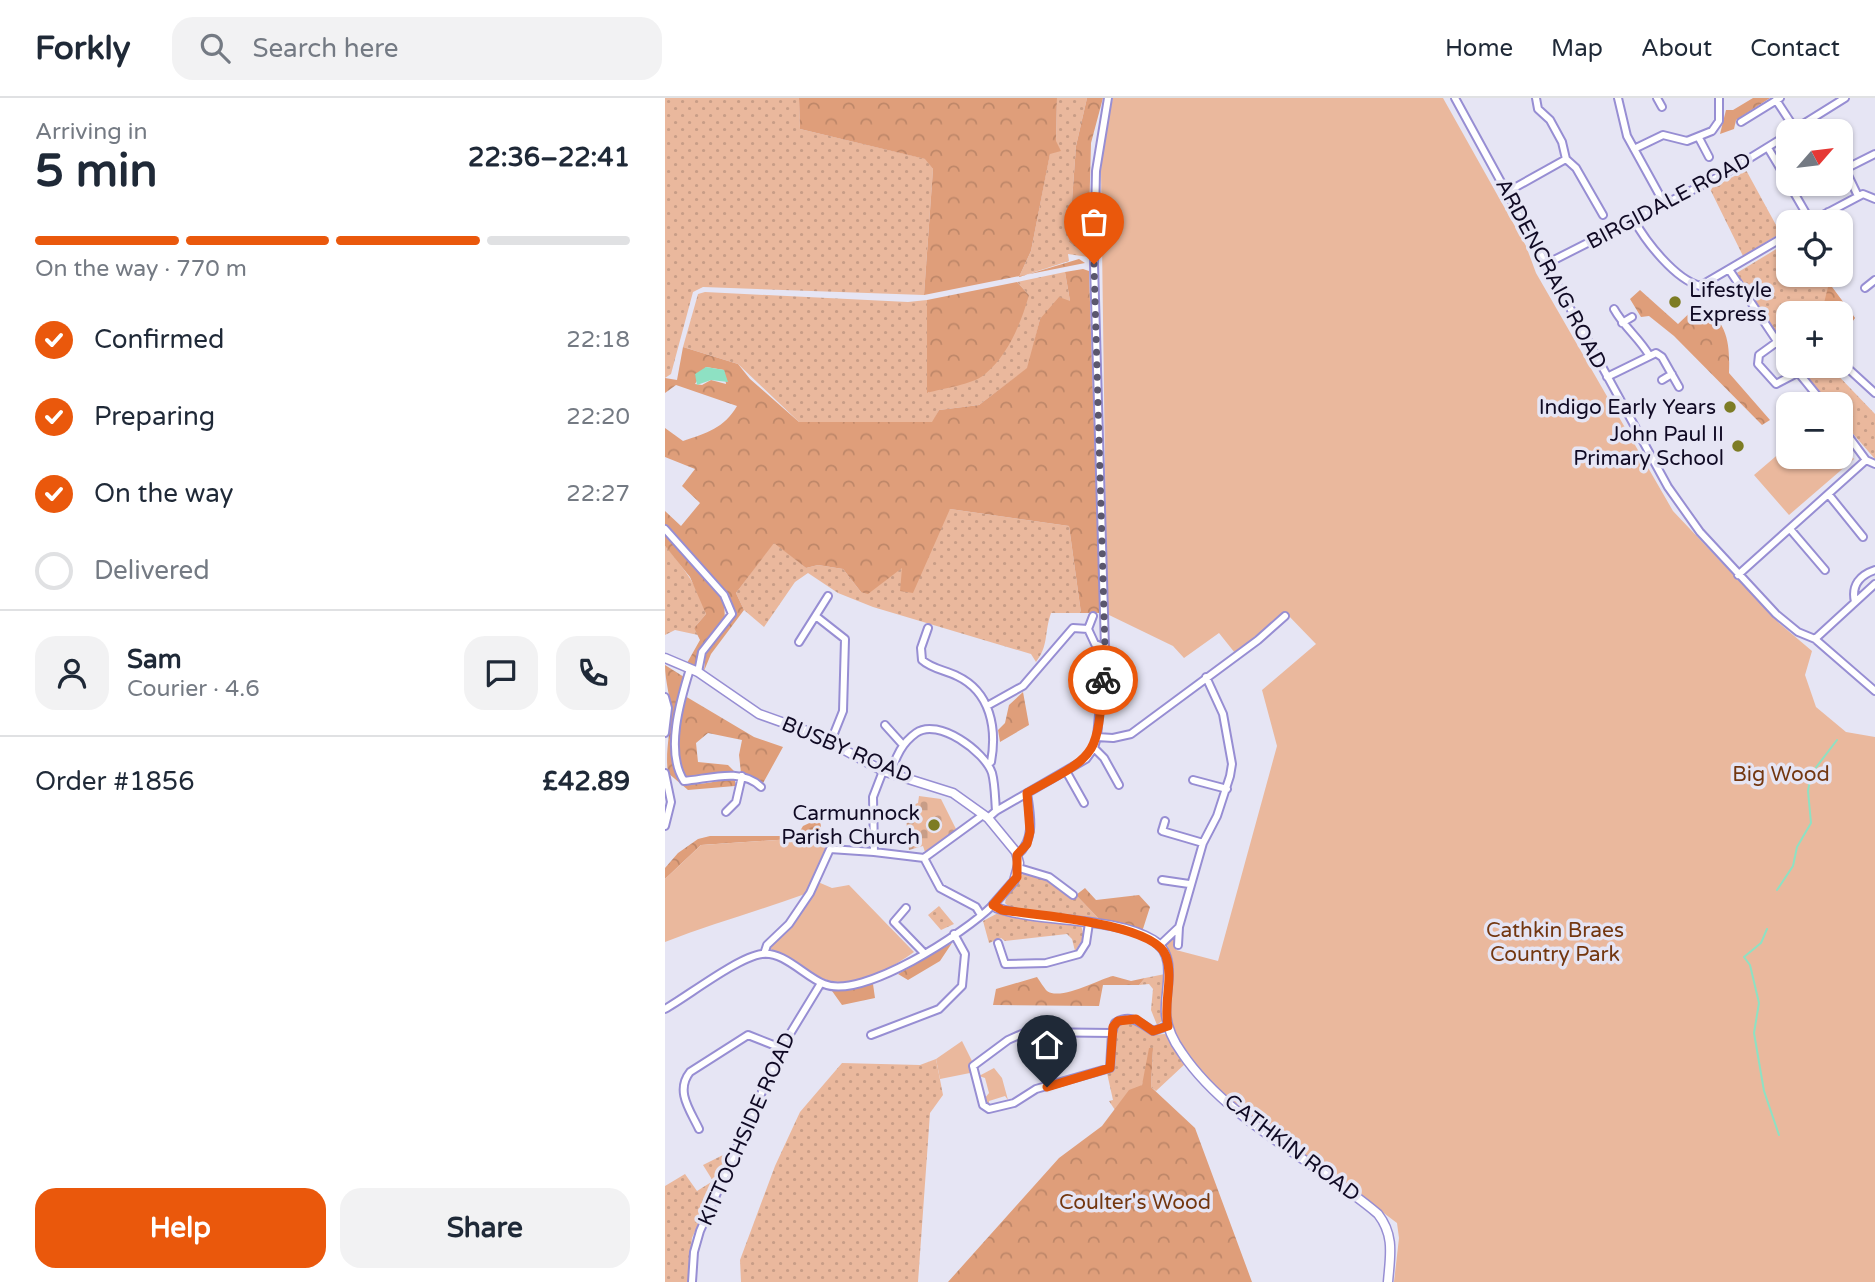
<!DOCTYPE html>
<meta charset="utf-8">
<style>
:root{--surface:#fff;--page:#f2f2f3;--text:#1f2937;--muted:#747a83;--line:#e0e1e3;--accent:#ea580c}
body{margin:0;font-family:"Varela Round",sans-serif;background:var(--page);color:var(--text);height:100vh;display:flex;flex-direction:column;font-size:26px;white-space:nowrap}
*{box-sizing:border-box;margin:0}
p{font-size:23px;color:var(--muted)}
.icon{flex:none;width:38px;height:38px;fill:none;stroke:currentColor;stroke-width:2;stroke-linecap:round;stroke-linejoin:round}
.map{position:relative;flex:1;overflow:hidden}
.drawer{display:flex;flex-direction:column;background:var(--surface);width:665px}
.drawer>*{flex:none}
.needle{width:46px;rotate:62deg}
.buttons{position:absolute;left:1111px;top:21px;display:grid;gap:14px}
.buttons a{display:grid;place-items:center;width:77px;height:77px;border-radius:14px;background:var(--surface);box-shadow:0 2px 5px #0004;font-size:35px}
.pin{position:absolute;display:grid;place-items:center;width:60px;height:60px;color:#fff;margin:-72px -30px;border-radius:50% 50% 50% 0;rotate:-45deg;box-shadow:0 0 7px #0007}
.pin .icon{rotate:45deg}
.courier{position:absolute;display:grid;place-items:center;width:70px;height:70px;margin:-35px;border:5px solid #ea580c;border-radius:50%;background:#fff;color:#222;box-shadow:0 2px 9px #0007}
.overview em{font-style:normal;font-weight:700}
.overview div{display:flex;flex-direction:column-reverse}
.overview{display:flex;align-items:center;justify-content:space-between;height:119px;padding:0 35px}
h1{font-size:46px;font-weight:700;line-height:52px}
.bar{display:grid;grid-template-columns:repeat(4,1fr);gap:10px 7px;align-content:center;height:84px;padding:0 35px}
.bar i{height:9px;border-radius:5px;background:var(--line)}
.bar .selected{background:var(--accent)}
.bar p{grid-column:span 4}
.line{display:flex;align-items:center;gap:18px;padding:0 35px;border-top:2px solid var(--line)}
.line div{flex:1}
.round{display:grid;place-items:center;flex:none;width:74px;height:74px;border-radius:21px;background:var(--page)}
ol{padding:0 35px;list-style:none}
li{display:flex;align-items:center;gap:21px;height:77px}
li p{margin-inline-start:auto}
li .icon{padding:7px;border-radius:50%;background:var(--accent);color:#fff;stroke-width:4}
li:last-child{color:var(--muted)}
li i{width:38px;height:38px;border:4px solid var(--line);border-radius:50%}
.button{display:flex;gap:14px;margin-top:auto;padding:14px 35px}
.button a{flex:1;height:80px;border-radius:21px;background:var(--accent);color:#fff;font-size:28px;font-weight:700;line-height:80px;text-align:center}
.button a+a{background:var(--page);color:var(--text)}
header{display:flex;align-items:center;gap:42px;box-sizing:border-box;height:98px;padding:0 35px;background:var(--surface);border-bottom:2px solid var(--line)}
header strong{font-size:33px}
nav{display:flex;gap:38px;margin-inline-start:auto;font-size:24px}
.search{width:490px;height:63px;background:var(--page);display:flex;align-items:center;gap:18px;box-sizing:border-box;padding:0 24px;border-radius:21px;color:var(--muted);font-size:26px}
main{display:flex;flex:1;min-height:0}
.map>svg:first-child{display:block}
.grass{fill:url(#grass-dots)}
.forest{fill:url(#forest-crowns);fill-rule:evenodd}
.cemetery{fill:url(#cemetery-stones)}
.park{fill:#eab89d}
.water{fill:#8ee1c3}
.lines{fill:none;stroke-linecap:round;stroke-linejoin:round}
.stream{stroke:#8ee1c3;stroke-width:2}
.minor-casing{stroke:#978ed3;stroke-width:10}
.major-casing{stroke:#978ed3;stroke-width:11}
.minor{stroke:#fff;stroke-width:6}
.major{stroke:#fff;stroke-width:8}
.done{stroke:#5b576d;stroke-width:7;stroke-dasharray:0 12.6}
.route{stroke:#ea580c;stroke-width:9}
.poi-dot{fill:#7d7c24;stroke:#e6e5f4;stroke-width:2.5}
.labels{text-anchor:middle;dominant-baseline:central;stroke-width:7;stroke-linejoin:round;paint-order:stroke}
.street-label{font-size:21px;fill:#100a24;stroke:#e6e5f4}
.poi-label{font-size:21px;fill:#100a24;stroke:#e6e5f4;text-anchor:end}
.park-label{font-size:21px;fill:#733710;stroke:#e6e5f4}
</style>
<header>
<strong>Forkly</strong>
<div class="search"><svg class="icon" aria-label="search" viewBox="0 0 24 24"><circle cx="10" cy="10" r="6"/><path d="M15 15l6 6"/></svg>Search here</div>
<nav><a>Home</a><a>Map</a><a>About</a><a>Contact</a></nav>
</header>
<main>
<section class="drawer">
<div class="overview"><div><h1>5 min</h1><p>Arriving in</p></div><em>22:36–22:41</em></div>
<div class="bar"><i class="selected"></i><i class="selected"></i><i class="selected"></i><i></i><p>On the way · 770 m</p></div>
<ol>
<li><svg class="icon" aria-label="check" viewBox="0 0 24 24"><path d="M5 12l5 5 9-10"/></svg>Confirmed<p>22:18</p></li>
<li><svg class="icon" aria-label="check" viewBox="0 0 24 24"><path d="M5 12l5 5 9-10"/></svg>Preparing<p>22:20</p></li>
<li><svg class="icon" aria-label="check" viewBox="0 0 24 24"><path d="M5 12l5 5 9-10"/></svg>On the way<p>22:27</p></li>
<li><i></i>Delivered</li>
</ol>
<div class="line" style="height:126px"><a class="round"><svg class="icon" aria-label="person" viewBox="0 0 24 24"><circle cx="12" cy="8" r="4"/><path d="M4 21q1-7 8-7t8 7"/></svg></a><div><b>Sam</b><p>Courier · 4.6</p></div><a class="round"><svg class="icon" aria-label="chat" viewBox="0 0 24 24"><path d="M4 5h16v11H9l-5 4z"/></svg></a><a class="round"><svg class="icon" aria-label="phone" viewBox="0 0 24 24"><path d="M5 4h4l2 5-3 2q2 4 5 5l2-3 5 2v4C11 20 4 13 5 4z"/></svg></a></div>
<div class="line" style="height:91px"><div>Order #1856</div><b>£42.89</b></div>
<div class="button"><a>Help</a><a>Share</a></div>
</section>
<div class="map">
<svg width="1210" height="1184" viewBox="0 0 1210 1184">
<defs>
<pattern id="grass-dots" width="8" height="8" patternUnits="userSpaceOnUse" patternTransform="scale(1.75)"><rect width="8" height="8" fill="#eab89d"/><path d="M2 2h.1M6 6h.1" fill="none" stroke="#c89d87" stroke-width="1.8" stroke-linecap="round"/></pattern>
<pattern id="forest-crowns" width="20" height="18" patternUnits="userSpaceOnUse" patternTransform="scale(1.75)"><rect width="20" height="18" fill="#df9e7a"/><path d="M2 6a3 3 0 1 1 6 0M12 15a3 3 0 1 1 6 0" fill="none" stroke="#be8769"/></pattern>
<pattern id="cemetery-stones" width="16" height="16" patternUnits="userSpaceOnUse" patternTransform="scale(1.75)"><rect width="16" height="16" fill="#eab89d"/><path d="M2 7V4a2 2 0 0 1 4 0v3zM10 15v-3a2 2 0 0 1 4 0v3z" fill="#c89d87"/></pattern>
</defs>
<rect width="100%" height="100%" fill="#e6e5f4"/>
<path class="grass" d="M0,0H134L135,31L261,61L268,71L259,197L38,189L28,194L6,276L0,280Z
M392,0H422L411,48L404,144L423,159L403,156L404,163L354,179L366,153L385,55L391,43Z
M1081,72L1111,127L1115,125L1119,133L1078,158L1045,91Z
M1123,144L1124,177H1158L1190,220L1176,238V215H1124L1123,258L1070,176Z
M400,174L405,203L375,221L363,270L314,307L274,312L268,324H134L73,266L18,249L33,196L40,194L243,204L262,202L263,295L364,197L352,184Z
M1130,268H1164L1210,316V361L1176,322V306H1162Z
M285,411L404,428L416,515H386C379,535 384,547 371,564L366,556L208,509L173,495L143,475L130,484L99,529L79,512L71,495L109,444L141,470L153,467L178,471L196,494Z
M0,448C18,469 34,489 41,516L29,530L33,537L10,532L0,537Z
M359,774L392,786L408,799L411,797L437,824L345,810L340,805L341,801Z
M274,808L289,826L276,832L263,817Z
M333,815L416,827L419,839L410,853L407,841L402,836L340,843L336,840L324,845L318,823Z
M500,876L497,923L492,927L486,912L488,891L484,886L474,887L480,880Z
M464,923L487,937L500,936L520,966L491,993L486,989L488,951L477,987L450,1012L444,1003L448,1002L442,975L450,967L452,927Z
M271,961L278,997L265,1015L253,1184H76L75,1162L110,1068L135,1014L177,965L255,967Z
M66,1053L27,1140L23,1184H0V1088L20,1076L32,1093L48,1083L38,1067Z"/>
<path class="forest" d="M134,0H392L391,43L396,53L385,56L366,153L354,179L414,161L420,165L259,197L268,71L260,61L135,31Z
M422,0H438L426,45L423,159L404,144L411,48Z
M1088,0H1105L1071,22L1069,31L1055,36L1061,12H1068Z
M418,171L424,173L435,515H416L404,428L285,411L248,495L235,493L237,470L203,496L196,494L178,471L153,467L141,470L109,445L71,495L79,512L46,556L39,573L41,553L68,519L51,485L0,427V413L16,428L35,405L17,388L30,371L0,359V330L18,343C42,335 59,330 72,308L11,287L0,295V280L12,282L18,249L73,266L85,281L134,324H267L274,312L314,307L362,270L375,221L394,199L405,203L400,174ZM41,269L59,272L61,286L46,282L37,287L30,286Z
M352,184L364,197C356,225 343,258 319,277C306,287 279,290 262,295V202Z
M1164,185L1190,220L1177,237L1176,215H1163L1159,205Z
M975,192L1013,226L1034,206C1063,223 1065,245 1064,275L1105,322L1097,327L1009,238L984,218L976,219L965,201Z
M0,433L59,502L60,523L43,541L31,569L22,565L35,542L29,530L41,516L25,479L0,448Z
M0,567L19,579C14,598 0,679 21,685C36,688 55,682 70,680V688L23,692L3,675C0,656 5,635 6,615C6,601 0,584 0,567Z
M358,594L364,627L335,644L333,632L340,625L344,607Z
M20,598L89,639L118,649L97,687L76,675L74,657L77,642L43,635L31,645L33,664L63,667L70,674L24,680L16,674L11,646Z
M155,720L157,739L36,747L0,781V770L13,755L33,741L45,738H132L138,728Z
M420,790L431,802L474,797L485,809L477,834L437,824L411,797Z
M287,845L275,863L243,882L233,876Z
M448,878L466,883L480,880L474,887H438L434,908L328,907L331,891L372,879C375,883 379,890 382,893C396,903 434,881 448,878Z
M208,886L210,900L177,907L167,893Z
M484,950H488L486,989L530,1030L587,1184H283L394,1060L437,1028L464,992L477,987Z"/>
<path class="cemetery" d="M254,698L276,701L291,731L287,737L260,754L258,748L244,752L240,710L253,705Z"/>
<path class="park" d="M448,0H778L861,148L871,175L1008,413L1114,525L1147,553L1140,577L1151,609L1181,634L1210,639V1184H729L734,1140L732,1125C671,1078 547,1005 512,940C500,918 508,896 507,872C507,863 503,855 502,846L512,836L511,852L553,863L612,648L597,592L651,546L620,514L570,555L554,535L519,560L508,548L442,516L436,73L438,42Z
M1176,346L1189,361L1124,417L1089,377L1123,348L1124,359H1176Z
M157,739L162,751L140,796C93,813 46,826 0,844V781L36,747Z
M153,784L167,790L184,787L249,854C224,872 183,895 152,878C137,869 122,855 104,851Z
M297,943L307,963L305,975L275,981L271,961Z
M329,970L337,980L343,1002L340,998L324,1003V1009L320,1000L324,995L320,980L314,978Z"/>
<path class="water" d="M41,269L59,272L63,284L46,282L32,287L30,276Z"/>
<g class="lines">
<path class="stream" d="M1112,792L1128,768L1132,749L1146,725L1143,693L1146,676L1172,642
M1102,831L1096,845L1079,859L1085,867L1094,905L1089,935L1099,993L1114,1037"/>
<g class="minor-casing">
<path id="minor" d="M790,0L1003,389L1035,434L1111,516L1133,534L1150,541L1210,593
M871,0L873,11L885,22L897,44L901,61L911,70L938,117
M953,0L962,38L1000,107
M992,0L997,9
M1111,2L1130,31
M1076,24L1115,0
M1127,33L1180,0
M1034,40L1044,59
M1103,50L1124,85
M969,51L998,37L1022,43L1047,33L1054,23V0
M1124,86L1146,124
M842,94L901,61
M1193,98L1180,71L1210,56
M1163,114L1169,124
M969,122C981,144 1010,181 1035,188L1124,136
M1145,124L1198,96L1210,101
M1176,138L1179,143
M883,165L1059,76L1124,36
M1065,173L1124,261
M1200,190L1210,182
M949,211C959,229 974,240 984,257
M957,225L967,219
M1112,244L1094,257L1093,266L1111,286L1132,275
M1176,264L1210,295
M1128,268L1159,306
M942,279L991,255L997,259L1014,289
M997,282L1007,276
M1176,328L1201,362L1210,366
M1164,397L1198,439
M0,431L59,497L67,516L37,554L33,574
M1125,431L1160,472
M1073,477L1201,362
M1190,504C1186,487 1195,477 1210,472
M152,519L180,541L178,613L166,643
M263,530L256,550L257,562C267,571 280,572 292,578C326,594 332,631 326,664
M423,531L428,518
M1150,541L1210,486
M134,544L163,498
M25,571C15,603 0,654 19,683C44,681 76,669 96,689
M0,599L3,610L0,635
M322,608L358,588L408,530L423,531L430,546L440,550
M220,627L238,647
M432,639L448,640L466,636L593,542L620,518
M429,650L439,660L454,687
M218,673L208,699L209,754L259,760L318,717
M401,673L419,705
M0,675L6,704L0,728
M226,675C231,658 237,645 251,635C273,619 320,654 327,675C330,686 330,701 331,713
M528,682L562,691
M61,714L71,704L77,678
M323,720L331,713L421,661L429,650L432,639L440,550L429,166L431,73L443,0
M500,723L497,733L538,745
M352,757C371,742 365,716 362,695
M259,760L275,790L311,809L316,817
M354,770L384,779L408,797
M497,782L524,786
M241,810L229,824L259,855
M333,845L340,866L381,865L414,856L421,845L424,825
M513,847L514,829
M494,848L514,829L538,745L552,718L565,678L567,666L558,616L541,579
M99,856L102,847L124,826L145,795L165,751L209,754
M0,911C23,898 73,859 97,856C119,853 139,878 159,886C197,902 300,835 328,807
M447,935L445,970L371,991L349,1005L324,1011L318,1007L308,968L343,942L361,934L447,935L450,925C466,915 475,925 488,933L503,928
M206,937L274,911L297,888L300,856L289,836
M34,1031C25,1012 10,993 25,974L83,937L116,950
M27,1184L29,1154L35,1133L117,949L156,885"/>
</g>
<g class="major-casing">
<path id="major" d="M0,560L33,574L94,616L150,636L218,673L288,695L323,720L351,754L354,765L349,783L328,807L332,810C375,825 448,818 488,842C514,858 499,892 501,916C502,930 509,944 517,955C562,1022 652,1064 713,1116C730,1138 725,1158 723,1184"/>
</g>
<use href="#minor" class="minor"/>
<use href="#major" class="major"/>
</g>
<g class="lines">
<path class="done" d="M429,166L440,550L438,582"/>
<path class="route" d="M382,989L445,970L448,929L453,923L471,921L488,933L503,928C498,905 509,881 501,858C489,825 370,817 337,812L328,807L352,779V757L362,746L365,734L362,695C431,656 432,663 438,582"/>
</g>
<g class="poi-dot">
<circle cx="1010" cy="204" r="7"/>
<circle cx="1065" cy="309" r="7"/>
<circle cx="1073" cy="348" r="7"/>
<circle cx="269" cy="727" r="7"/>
</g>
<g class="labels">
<g class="street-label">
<text transform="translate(1004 103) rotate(-28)">BIRGIDALE ROAD</text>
<text transform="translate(886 176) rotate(62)">ARDENCRAIG ROAD</text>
<text transform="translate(182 652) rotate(23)">BUSBY ROAD</text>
<text transform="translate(82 1031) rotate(-66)">KITTOCHSIDE ROAD</text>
<text transform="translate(627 1050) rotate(37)">CATHKIN ROAD</text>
</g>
<g class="poi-label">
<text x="1024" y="192" text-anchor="start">Lifestyle<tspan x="1024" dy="24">Express</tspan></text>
<text x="1051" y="309">Indigo Early Years</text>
<text x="1059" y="336">John Paul II<tspan x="1059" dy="24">Primary School</tspan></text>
<text x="255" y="715">Carmunnock<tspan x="255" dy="24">Parish Church</tspan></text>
</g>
<g class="park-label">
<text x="1116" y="676">Big Wood</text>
<text x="890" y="832">Cathkin Braes<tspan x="890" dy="24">Country Park</tspan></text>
<text x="470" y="1104">Coulter's Wood</text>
</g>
</g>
</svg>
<div class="buttons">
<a><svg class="needle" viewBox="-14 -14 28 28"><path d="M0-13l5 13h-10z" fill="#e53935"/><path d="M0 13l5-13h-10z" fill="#747a83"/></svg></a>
<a><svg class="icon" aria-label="locate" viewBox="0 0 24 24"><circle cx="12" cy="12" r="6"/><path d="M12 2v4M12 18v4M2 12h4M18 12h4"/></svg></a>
<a>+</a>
<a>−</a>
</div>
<div class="pin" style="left:429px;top:166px;background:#ea580c"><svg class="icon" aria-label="bag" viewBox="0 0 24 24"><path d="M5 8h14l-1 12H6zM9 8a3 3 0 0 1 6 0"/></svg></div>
<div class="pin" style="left:382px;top:989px;background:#1f2937"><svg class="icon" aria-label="home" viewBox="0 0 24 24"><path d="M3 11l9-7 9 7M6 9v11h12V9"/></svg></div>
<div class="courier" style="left:438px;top:582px"><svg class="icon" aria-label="bike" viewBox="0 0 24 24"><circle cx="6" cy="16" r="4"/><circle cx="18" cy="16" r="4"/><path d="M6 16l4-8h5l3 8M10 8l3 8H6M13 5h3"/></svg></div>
</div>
</main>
